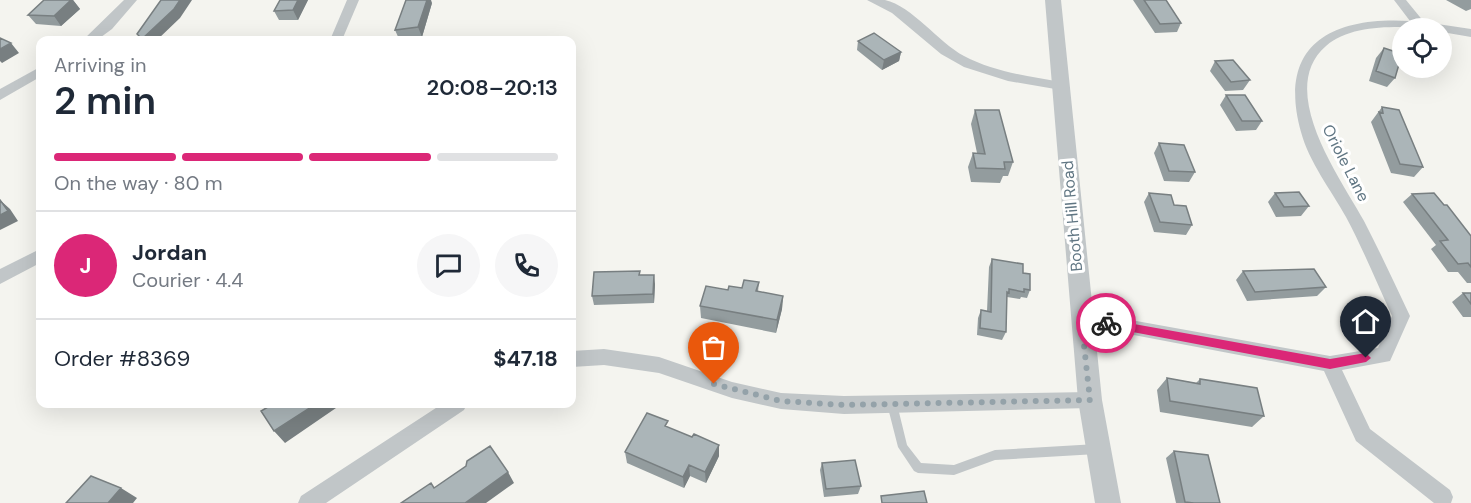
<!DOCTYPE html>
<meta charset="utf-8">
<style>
:root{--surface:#fff;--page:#f6f6f7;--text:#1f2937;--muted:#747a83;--line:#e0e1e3;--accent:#db2777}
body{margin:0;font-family:"DM Sans",sans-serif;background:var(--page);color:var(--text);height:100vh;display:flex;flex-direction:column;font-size:22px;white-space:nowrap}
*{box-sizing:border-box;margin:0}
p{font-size:20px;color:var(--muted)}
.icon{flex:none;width:33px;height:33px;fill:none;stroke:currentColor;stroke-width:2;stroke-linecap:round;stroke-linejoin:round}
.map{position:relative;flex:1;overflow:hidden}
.details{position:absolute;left:36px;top:36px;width:540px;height:372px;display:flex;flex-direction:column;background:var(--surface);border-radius:12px;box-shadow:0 6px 24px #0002}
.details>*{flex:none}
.controls{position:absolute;left:1392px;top:18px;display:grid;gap:12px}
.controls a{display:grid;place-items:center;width:60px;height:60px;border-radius:50%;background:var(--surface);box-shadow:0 6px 24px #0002;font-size:30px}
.pin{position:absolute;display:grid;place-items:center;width:51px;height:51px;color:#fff;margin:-62px -26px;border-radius:50% 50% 50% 0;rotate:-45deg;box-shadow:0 0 6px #0007}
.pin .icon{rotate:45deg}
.courier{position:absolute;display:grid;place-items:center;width:60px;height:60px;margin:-30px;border:4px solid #db2777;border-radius:50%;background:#fff;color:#222;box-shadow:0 2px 8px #0007}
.summary em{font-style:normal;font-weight:600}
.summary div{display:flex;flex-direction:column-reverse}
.summary{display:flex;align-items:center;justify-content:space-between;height:102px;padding:0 18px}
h1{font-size:39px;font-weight:600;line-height:45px}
.bar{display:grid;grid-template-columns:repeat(4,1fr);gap:9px 6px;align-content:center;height:72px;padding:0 18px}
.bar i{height:8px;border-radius:4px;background:var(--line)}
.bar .selected{background:var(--accent)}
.bar p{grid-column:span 4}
.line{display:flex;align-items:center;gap:15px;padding:0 18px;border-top:2px solid var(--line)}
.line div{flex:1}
.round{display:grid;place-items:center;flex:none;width:63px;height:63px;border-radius:32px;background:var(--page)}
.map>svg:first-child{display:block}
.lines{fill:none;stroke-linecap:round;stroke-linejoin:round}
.service{fill:#c1c6c8;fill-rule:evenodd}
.minor{fill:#c1c6c8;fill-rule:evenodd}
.tertiary{fill:#c1c6c8;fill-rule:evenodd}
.wall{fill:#939c9e}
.shaded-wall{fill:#787f81}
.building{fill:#abb5b8;stroke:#787f81;stroke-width:1.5}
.route{fill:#db2777}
.done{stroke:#94a2a9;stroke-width:6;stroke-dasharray:0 10.8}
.labels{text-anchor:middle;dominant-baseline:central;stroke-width:6;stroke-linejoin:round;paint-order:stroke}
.street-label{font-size:16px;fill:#607683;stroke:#fff}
</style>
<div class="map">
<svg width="1471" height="503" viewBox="0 0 1471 503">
<rect width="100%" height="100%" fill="#f4f4ef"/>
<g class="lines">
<path class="service" d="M892,400L895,401L897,404L907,445L921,463L954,465L995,450L1097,444L1100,446L1102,449L1100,452L1097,454L995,460L954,475L918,473L914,471L898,447L887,404L889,401Z"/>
<path class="minor" d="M124,0H137L112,29L97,40H83Z
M347,0H359L342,40H330Z
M867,0C873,0 880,0 885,0C912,6 938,42 964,56C994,72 1028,76 1061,82L1068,86L1061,90L1008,81L964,67L941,54L892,13Z
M1394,0H1406L1424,22L1471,29V37L1442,32V28C1406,28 1355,21 1326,46C1275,90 1341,179 1364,221C1380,252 1395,284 1410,316L1390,361L1342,370L1370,429L1450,490L1453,497L1451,503H1434L1356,441L1324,371L1081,325L1075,323L1072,318L1075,313L1081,311L1330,356L1378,348L1392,316C1377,283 1363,249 1346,217C1331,190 1309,162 1301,132C1277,46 1330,16 1410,21Z
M40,67V77L0,100V89Z
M40,249V263L0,284V269Z
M604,349L659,357L732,382L781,393L844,396L1090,392L1097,394L1099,400L1097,406L1090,408L844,414L781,409L732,398L659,373L604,365L572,367V351Z
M442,404H467L464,410L326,503H298L301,496Z"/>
<path class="tertiary" d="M1045,0H1061L1102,400L1121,503H1095L1078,400Z"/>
</g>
<path class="wall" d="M44,0H73L80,9L61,26L36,24L28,15Z
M280,0H308L298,20H279L274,11Z
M1133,0H1166L1181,23L1177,32L1155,33Z
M1446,0H1471V9L1466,11Z
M432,3L422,37L399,39L395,30Z
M858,41L901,52L899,61L882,70L857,50Z
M1384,48L1395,78L1387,87L1369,81L1376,58Z
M1215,61L1250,80L1243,90L1225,91L1210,71Z
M1226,95L1262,121L1256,130L1236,131L1220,105Z
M1382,107L1423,167L1414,177L1391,173L1371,122Z
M975,110L1013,162L1008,176H1003L1000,183L971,182L968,167L973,153H977L971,124Z
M1159,143L1195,172L1189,182L1164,181L1154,153Z
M1149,193L1174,205L1192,225L1186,235L1154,232L1144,202Z
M1275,193L1309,206L1301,216L1276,217L1268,202Z
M1412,194L1471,236V283H1467L1458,272H1448L1431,249L1436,245L1403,202Z
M992,259L1023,273L1030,290L1027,298L1021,297L1020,299L1007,297L1006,332L1002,340L977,335L978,318L981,310L987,311L989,267Z
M1243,271L1326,287L1317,296L1247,301L1236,280Z
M640,275L655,284L654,303L594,305L592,296Z
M759,282L758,292L783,296L782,309L776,333L701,318L700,306L728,290L742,288Z
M1463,293H1471V317H1463L1452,302Z
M1167,378L1196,383L1200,379L1264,416L1252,427L1160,412L1157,390Z
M669,428L719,456L706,483L690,476L684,488L627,463L625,452Z
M1174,451L1220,503H1176L1166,458Z
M822,463L861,486L858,494L824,497L820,470Z"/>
<path class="shaded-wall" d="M71,0H73L80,9L61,26L54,16Z
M180,0H192L180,18L157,40H144L142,39Z
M298,0H308L298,20L293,10Z
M427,0H431L432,3L422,37L418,27Z
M11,43L19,53L2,63L0,61V49Z
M901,52L899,61L882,70L884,60Z
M0,200L10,209L18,221L0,230Z
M654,275L655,284L654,303L653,294Z
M783,296L782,309L776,333L777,320Z
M316,404H337L335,405L336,408L285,443L274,431Z
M719,445V456L706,483L705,472Z
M689,465L690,476L684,488L683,477Z
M508,472L514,483L486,503H465Z
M121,488L137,498L133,503H108Z"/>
<path class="building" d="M44,0H71L54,16L28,15Z
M161,0H180L174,9L142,39L137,34Z
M280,0H298L293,10L274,11Z
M406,0H427L418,27L395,30Z
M1144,0H1166L1181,23L1160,24Z
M874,33L901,52L884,60L858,41Z
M0,38L11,43L0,49Z
M1384,48L1402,54L1395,78L1376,71Z
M1233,60L1250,80L1231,82L1215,61Z
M1226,95H1245L1262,121H1242Z
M1382,107L1399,110L1423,167L1400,164L1379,112L1383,113Z
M975,110H999L1013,162H1004L1005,169L976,168L973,153L985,154Z
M1159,143L1184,145L1195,172L1169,171Z
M1299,192L1309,206L1284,207L1275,193Z
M1149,193L1171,195L1174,205L1186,206L1192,225L1160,222Z
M1434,193L1444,205H1447L1471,236V267L1468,263L1458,264L1440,241L1448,240L1412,194Z
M0,200L8,211L0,215Z
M992,259L1023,264V273L1030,274V290L1024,289V292L1009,289V293L1007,292L1006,332L980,328L981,310L991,312Z
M1314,269L1326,287L1255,292L1243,271Z
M640,271L639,275H654L653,294L592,296L594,272Z
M744,280L759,282L756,291L783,296L777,320L700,306L706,286L728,290L729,286L742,288Z
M1463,293H1471V304Z
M1167,378L1200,384V379L1257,388L1264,416L1170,401Z
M273,404H316L274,431L261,411Z
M647,413L668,421L665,426L692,437L694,434L719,445L705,472L689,465L683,477L625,452Z
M490,446L508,472L465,503H401L431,483L434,488L466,466L467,461Z
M1174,451L1208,455L1220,503H1194L1185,502Z
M855,460L861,486L826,489L822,463Z
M91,476L121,488L108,503H66Z
M924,491L927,503H882L881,496Z"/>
<path class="route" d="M1106,319L1330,359L1366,353L1371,358L1366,362L1330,369L1106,327L1101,323Z"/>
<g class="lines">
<path class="done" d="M714,384L781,401L844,405L1090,400L1081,318L1106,323"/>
</g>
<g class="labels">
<g class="street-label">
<text transform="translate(1346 163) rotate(63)">Oriole Lane</text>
<text transform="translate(1072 216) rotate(-95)">Booth Hill Road</text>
</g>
</g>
</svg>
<div class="controls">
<a><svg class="icon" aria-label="locate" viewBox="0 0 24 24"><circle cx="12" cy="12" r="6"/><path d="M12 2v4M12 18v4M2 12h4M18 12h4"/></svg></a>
</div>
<div class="pin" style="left:714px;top:384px;background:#ea580c"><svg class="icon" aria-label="bag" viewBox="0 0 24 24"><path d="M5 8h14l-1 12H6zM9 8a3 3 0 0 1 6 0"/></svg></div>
<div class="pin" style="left:1366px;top:358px;background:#1f2937"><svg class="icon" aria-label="home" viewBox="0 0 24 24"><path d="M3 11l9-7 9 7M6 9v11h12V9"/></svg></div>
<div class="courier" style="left:1106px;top:323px"><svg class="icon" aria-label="bike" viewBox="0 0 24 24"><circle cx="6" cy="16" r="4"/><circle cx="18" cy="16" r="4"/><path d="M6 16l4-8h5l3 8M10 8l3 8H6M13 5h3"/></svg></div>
<section class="details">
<div class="summary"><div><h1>2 min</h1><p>Arriving in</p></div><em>20:08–20:13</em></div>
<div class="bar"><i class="selected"></i><i class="selected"></i><i class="selected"></i><i></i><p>On the way · 80 m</p></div>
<div class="line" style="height:108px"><b class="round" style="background:var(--accent);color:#fff">J</b><div><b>Jordan</b><p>Courier · 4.4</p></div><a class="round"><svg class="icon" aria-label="chat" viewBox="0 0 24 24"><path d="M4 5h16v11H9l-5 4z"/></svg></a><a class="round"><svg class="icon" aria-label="phone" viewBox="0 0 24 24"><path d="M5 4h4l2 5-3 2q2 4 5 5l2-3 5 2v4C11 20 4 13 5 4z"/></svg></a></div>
<div class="line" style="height:78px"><div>Order #8369</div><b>$47.18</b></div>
</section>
</div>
